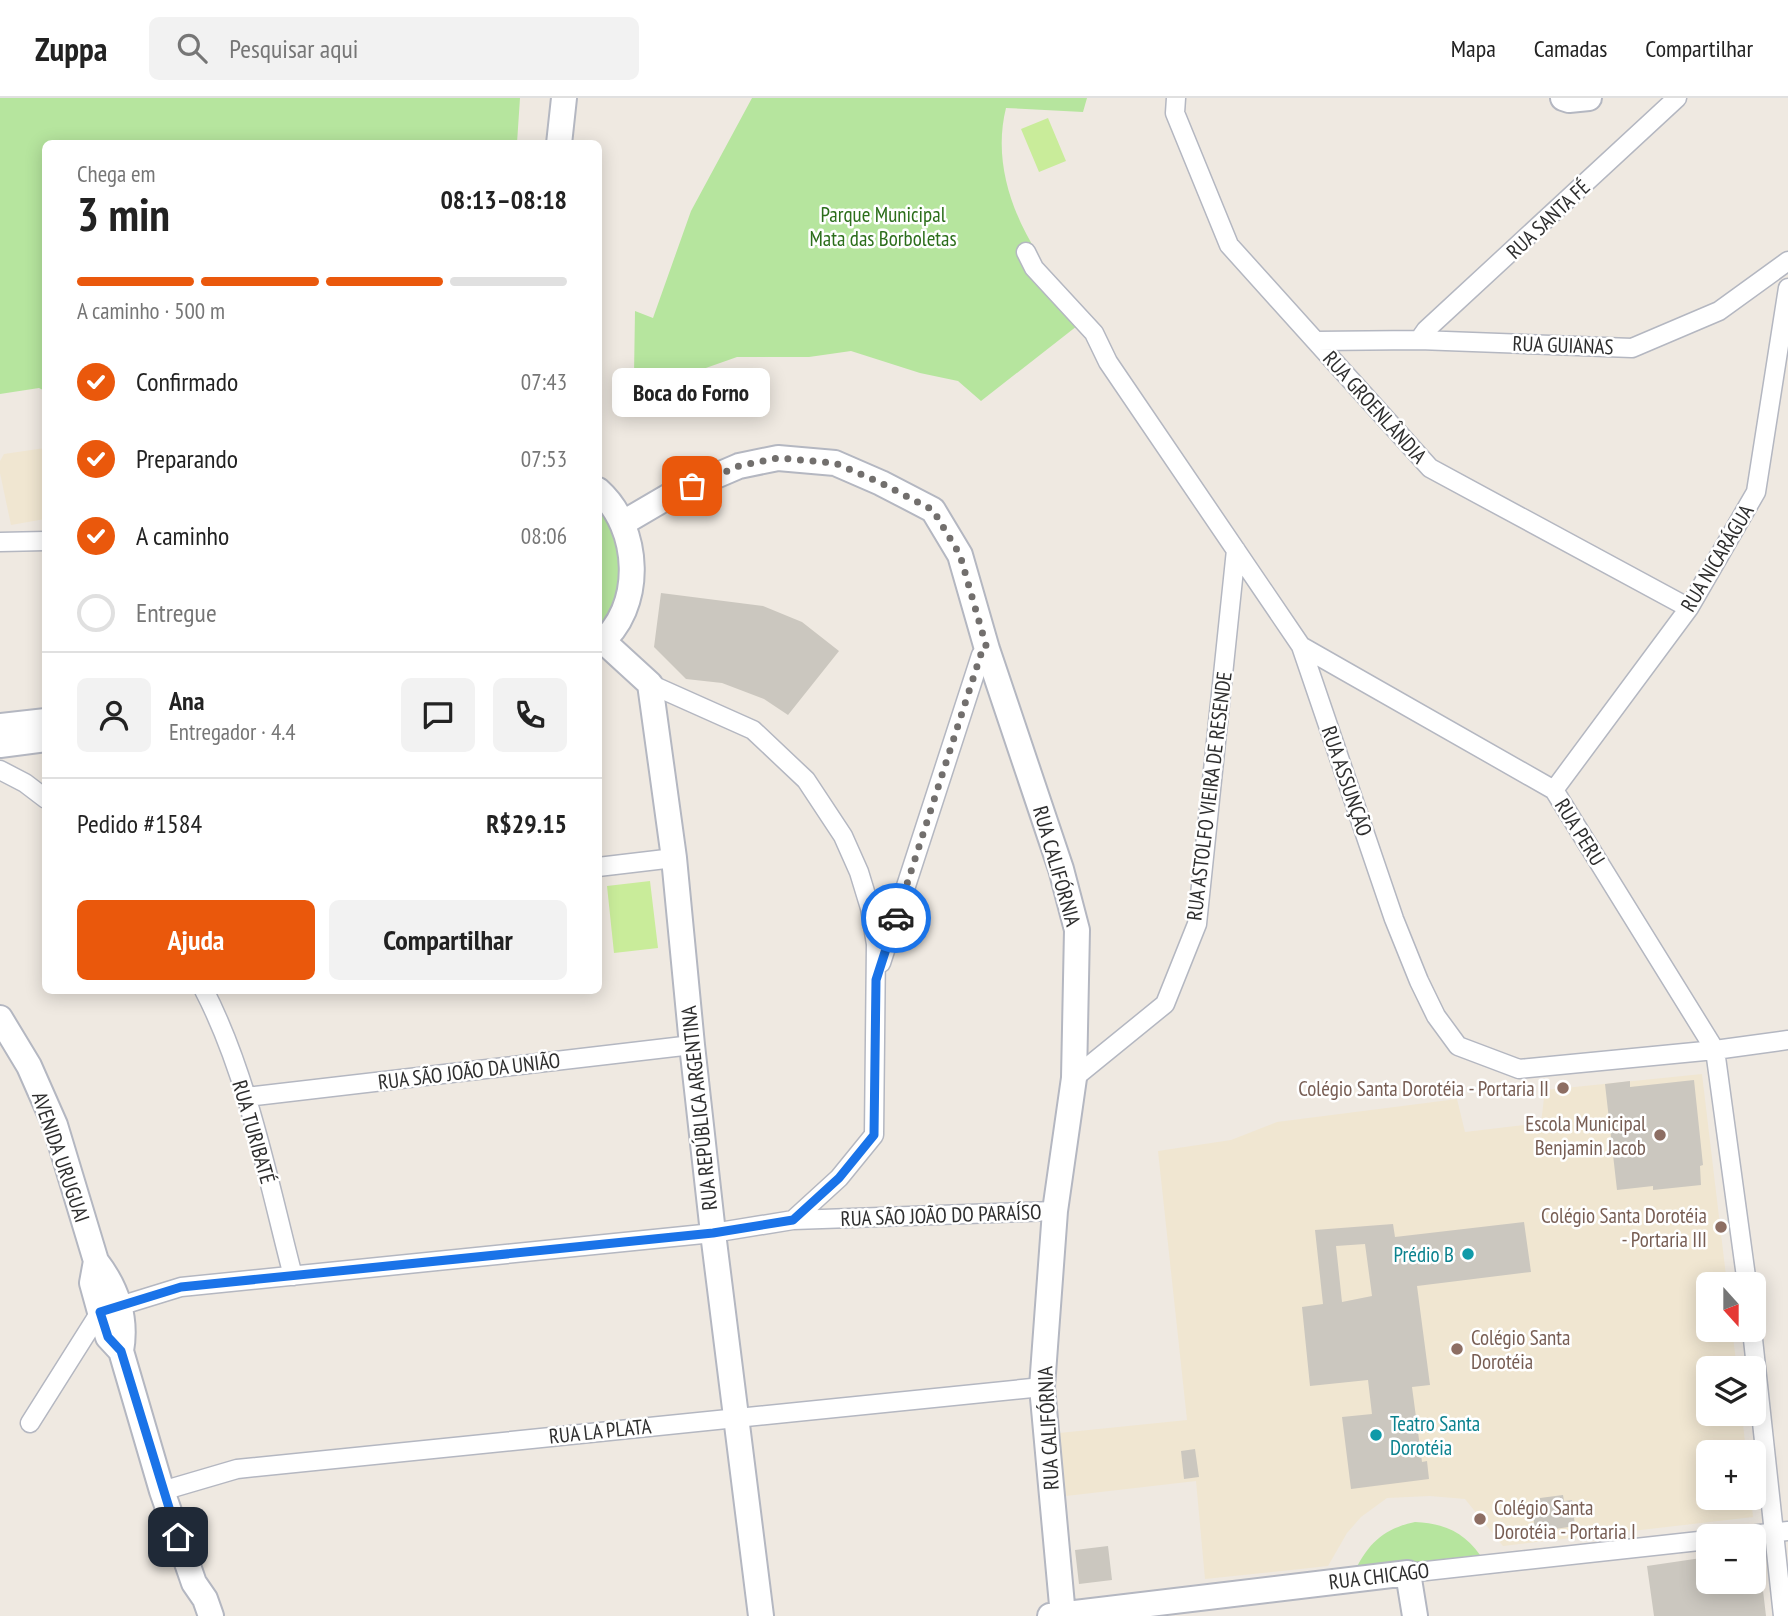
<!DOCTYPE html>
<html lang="pt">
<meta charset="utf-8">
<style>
:root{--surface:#fff;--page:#f2f2f2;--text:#222;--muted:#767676;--line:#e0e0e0;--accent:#ea580c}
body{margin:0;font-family:"PT Sans Narrow",sans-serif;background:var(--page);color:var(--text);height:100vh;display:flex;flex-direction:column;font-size:26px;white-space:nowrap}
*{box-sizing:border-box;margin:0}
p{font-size:23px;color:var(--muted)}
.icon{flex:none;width:38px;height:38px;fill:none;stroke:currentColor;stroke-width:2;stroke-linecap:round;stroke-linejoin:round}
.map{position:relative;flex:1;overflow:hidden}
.sheet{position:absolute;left:42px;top:42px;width:560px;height:854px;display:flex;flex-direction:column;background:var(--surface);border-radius:10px;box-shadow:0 4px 18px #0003}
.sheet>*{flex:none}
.needle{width:46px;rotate:159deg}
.buttons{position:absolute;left:1696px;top:1174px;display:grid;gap:14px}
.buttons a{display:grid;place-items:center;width:70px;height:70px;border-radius:10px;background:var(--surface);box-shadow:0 4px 18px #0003;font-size:35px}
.pin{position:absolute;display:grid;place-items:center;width:60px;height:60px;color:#fff;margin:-30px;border-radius:14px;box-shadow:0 4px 10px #0006}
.courier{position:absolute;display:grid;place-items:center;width:70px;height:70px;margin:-35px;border:5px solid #1a73e8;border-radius:50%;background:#fff;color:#222;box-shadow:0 2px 9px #0007}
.bubble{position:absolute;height:49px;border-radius:10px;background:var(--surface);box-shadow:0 4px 18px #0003;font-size:23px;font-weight:700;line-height:49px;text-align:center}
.overview em{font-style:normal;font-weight:700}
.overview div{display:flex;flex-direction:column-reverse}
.overview{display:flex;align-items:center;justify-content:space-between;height:119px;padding:0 35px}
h1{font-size:46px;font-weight:700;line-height:52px}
.bar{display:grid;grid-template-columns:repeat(4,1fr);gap:10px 7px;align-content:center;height:84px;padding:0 35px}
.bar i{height:9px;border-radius:5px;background:var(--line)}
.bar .active{background:var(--accent)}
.bar p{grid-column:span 4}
.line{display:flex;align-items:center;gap:18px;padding:0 35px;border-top:2px solid var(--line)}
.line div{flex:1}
.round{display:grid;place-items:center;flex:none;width:74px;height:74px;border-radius:10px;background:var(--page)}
ol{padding:0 35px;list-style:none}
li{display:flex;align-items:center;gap:21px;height:77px}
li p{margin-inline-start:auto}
li .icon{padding:7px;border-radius:50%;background:var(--accent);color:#fff;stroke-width:4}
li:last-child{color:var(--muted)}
li i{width:38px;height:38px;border:4px solid var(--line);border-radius:50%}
.button{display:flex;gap:14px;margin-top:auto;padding:14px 35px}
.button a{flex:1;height:80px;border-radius:10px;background:var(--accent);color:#fff;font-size:28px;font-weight:700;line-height:80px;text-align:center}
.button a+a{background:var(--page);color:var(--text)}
header{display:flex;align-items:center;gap:42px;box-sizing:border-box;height:98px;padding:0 35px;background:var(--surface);border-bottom:2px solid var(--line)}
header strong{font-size:33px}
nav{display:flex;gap:38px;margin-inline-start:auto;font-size:24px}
.search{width:490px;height:63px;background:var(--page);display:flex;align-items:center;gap:18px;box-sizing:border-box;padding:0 24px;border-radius:10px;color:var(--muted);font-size:26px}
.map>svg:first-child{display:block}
.education{fill:#f0e6d1}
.green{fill:#b6e59e}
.pitch{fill:#c9ec9a}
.building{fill:#cbc7bf;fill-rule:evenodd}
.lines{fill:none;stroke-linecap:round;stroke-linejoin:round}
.street-casing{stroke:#b4b7c1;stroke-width:21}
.secondary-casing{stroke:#b4b7c1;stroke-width:28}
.street{stroke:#fff;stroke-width:18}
.secondary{stroke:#fff;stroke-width:24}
.done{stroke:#726f6d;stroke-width:7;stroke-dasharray:0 12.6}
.route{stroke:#1a73e8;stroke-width:9}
.education-dot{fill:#8d6e63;stroke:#fff;stroke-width:2.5}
.culture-dot{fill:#0f9aa8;stroke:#fff;stroke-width:2.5}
.labels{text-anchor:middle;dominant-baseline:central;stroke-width:5;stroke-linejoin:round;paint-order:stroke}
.park-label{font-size:21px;fill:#2c6e1b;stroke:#fff}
.street-label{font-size:21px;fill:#2e2e2e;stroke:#fff}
.education-label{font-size:21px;fill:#785e54;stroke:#fff;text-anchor:end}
.culture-label{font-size:21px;fill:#0d838f;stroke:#fff;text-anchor:end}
</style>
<header>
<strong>Zuppa</strong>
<div class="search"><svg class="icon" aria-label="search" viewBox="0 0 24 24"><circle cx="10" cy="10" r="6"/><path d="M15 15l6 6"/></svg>Pesquisar aqui</div>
<nav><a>Mapa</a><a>Camadas</a><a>Compartilhar</a></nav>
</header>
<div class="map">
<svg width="1788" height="1518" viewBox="0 0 1788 1518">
<rect width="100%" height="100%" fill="#efe9e1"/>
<path class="education" d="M45,350V421L11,427L0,375V363L4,356Z
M1702,976L1727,1186H1708V1232H1732L1737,1270H1708V1316H1742L1746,1354H1708V1400H1751L1753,1419L1503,1448L1465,1401L1430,1398L1387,1400L1361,1419L1347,1435L1328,1468L1205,1481L1196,1383L1066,1398L1059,1335L1187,1322L1158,1053L1231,1042L1277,1024L1457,1001L1465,1034L1541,1025L1545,992Z"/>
<path class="green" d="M0,0H520L517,45L46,46L45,293L39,290L0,296Z
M752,0H1087L1083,14L1006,10C993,62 1011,114 1039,158L1027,170L1077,228L981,303L958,283L920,275L851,253L809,259H737L652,289L634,277L635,213L653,220L691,113Z
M598,410C604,415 607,421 610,428C627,462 622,503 598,533Z
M1415,1424C1443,1425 1464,1434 1480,1457L1356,1471C1369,1444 1386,1430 1415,1424Z"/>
<path class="pitch" d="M1048,20L1066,63L1039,74L1021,31Z
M650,783L658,850L614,855L607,788Z"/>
<path class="building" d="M661,495L763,508L802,524L839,553L788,617L764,601L722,585L686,581L654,549Z
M1694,982L1703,1067L1700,1068L1701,1087L1653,1092V1088L1617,1092L1605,986L1630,983V989Z
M1524,1124L1531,1174L1417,1188L1430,1287L1412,1289L1422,1364L1427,1363L1429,1381L1351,1391L1342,1319L1372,1316L1368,1282L1310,1288L1302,1209L1323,1206L1315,1132L1393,1126L1395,1139ZM1365,1146L1372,1198L1342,1204L1336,1148Z
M1195,1351L1199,1379L1184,1381L1181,1353Z
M1563,1397L1564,1403L1572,1402L1575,1428L1535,1434L1532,1406L1540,1405V1400Z
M1108,1448L1112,1482L1079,1486L1075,1452Z
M1708,1459V1484H1762L1766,1518H1654L1647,1468Z"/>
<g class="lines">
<g class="street-casing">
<path id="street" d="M1176,0L1175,15L1229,147L1430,370L1689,510
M1026,154L1034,170L1094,235L1108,264L1301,548L1394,821L1419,883L1436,918L1458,948L1519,971L1715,952L1788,942
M1419,242L1426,232L1677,0
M1316,243L1419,242L1632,250L1719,213L1788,163
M0,444L46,443
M1301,548L1554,692L1715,952L1747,1186
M650,586L753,632L806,682L843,738L859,774L870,810L876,846L874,1037L839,1080L793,1122
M0,672L25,685L46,701
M1554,692L1689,510L1756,394L1788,190
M598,769L674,760
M881,865L981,557L987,551
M204,892C248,977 269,1086 293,1178
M1074,980L1165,906L1197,826L1236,452
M246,999L692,947
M1752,1232L1783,1518
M30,1325L100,1214L181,1189L713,1135L793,1122L1055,1113
M162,1393L237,1371L1042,1289
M1740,1438L1788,1433
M1408,1475L1708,1442"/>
</g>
<g class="secondary-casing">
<path id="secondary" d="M1563,0L1569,2L1589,0
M559,46L564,0
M598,392C641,430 645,510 598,547
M623,425L669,398L739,368L778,360L835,365L881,385L933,412L960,457L987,551L1061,771L1077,832L1074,980L1055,1113L1042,1289L1063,1518
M603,543L650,586L674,760L692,947L713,1135L761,1518
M0,628L46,623
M0,647L46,641
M0,920L29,968L55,1027L96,1163C116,1189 127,1220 121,1253L162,1393L194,1485L205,1501L211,1518
M96,1163L92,1185L100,1214L108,1239L121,1253
M1050,1518L1408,1475L1415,1518"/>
</g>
<use href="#street" class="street"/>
<use href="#secondary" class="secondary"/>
</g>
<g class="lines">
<path class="done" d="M692,388L739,368L778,360L835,365L881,385L933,412L960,457L987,551L981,556L896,820"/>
<path class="route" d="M178,1439L121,1253L108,1239L100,1214L181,1189L713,1135L793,1122L839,1080L874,1037L876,882L896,820"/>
</g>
<g class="education-dot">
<circle cx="1563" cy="990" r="7"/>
<circle cx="1660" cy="1037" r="7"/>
<circle cx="1721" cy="1129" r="7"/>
<circle cx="1457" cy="1251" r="7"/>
<circle cx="1480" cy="1421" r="7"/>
</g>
<g class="culture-dot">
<circle cx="1468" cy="1156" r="7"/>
<circle cx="1376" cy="1337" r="7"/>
</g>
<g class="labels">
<g class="park-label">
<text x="883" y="116">Parque Municipal<tspan x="883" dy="24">Mata das Borboletas</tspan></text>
</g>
<g class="street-label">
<text transform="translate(1548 121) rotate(-43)">RUA SANTA FÉ</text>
<text transform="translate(1563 247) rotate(2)">RUA GUIANAS</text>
<text transform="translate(1375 309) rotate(48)">RUA GROENLÂNDIA</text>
<text transform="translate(1717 460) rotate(-59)">RUA NICARÁGUA</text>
<text transform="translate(1347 683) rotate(71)">RUA ASSUNÇÃO</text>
<text transform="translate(1209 698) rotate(-83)">RUA ASTOLFO VIEIRA DE RESENDE</text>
<text transform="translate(1580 734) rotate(58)">RUA PERU</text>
<text transform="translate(1057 768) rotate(74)">RUA CALIFÓRNIA</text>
<text transform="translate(469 973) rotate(-7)">RUA SÃO JOÃO DA UNIÃO</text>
<text transform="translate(699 1010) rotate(-96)">RUA REPÚBLICA ARGENTINA</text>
<text transform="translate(254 1034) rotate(74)">RUA TURIBATÉ</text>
<text transform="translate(61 1059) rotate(71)">AVENIDA URUGUAI</text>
<text transform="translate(941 1117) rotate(-2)">RUA SÃO JOÃO DO PARAÍSO</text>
<text transform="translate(1048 1330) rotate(-93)">RUA CALIFÓRNIA</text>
<text transform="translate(600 1333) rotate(-6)">RUA LA PLATA</text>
<text transform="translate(1379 1478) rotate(-7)">RUA CHICAGO</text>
</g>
<g class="education-label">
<text x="1549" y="990">Colégio Santa Dorotéia - Portaria II</text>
<text x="1646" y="1025">Escola Municipal<tspan x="1646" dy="24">Benjamin Jacob</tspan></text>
<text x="1707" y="1117">Colégio Santa Dorotéia<tspan x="1707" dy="24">- Portaria III</tspan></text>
<text x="1471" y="1239" text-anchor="start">Colégio Santa<tspan x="1471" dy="24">Dorotéia</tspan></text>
<text x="1494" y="1409" text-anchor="start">Colégio Santa<tspan x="1494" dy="24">Dorotéia - Portaria I</tspan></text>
</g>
<g class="culture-label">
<text x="1454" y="1156">Prédio B</text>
<text x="1390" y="1325" text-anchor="start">Teatro Santa<tspan x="1390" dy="24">Dorotéia</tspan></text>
</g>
</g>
</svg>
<div class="buttons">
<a><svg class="needle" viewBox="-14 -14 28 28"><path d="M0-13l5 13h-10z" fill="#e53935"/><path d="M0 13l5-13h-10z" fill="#767676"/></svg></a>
<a><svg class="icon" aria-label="layers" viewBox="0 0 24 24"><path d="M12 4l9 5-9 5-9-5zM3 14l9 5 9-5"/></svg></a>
<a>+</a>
<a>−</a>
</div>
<div class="pin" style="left:692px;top:388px;background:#ea580c"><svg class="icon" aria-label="bag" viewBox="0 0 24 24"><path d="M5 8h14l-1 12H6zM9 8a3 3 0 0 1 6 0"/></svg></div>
<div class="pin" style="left:178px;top:1439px;background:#1f2937"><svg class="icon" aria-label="home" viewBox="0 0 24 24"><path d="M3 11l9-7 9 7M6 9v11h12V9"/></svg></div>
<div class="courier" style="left:896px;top:820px"><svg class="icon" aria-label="car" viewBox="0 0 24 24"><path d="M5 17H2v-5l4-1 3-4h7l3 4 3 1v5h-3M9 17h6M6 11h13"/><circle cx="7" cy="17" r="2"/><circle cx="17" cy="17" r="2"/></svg></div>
<div class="bubble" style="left:612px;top:270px;width:158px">Boca do Forno</div>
<section class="sheet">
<div class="overview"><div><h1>3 min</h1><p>Chega em</p></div><em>08:13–08:18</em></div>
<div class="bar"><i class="active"></i><i class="active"></i><i class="active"></i><i></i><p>A caminho · 500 m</p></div>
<ol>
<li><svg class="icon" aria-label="check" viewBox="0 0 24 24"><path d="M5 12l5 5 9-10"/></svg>Confirmado<p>07:43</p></li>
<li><svg class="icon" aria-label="check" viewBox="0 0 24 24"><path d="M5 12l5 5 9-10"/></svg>Preparando<p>07:53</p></li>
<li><svg class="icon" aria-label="check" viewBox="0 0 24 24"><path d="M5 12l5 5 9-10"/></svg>A caminho<p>08:06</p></li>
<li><i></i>Entregue</li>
</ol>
<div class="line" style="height:126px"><a class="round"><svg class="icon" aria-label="person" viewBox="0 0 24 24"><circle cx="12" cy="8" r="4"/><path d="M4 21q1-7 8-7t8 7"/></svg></a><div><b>Ana</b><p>Entregador · 4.4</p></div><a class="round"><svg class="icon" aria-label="chat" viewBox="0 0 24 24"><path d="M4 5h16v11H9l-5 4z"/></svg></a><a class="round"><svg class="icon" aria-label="phone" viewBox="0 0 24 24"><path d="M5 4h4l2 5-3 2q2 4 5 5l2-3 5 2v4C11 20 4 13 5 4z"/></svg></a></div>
<div class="line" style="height:91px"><div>Pedido #1584</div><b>R$29.15</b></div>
<div class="button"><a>Ajuda</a><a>Compartilhar</a></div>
</section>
</div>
